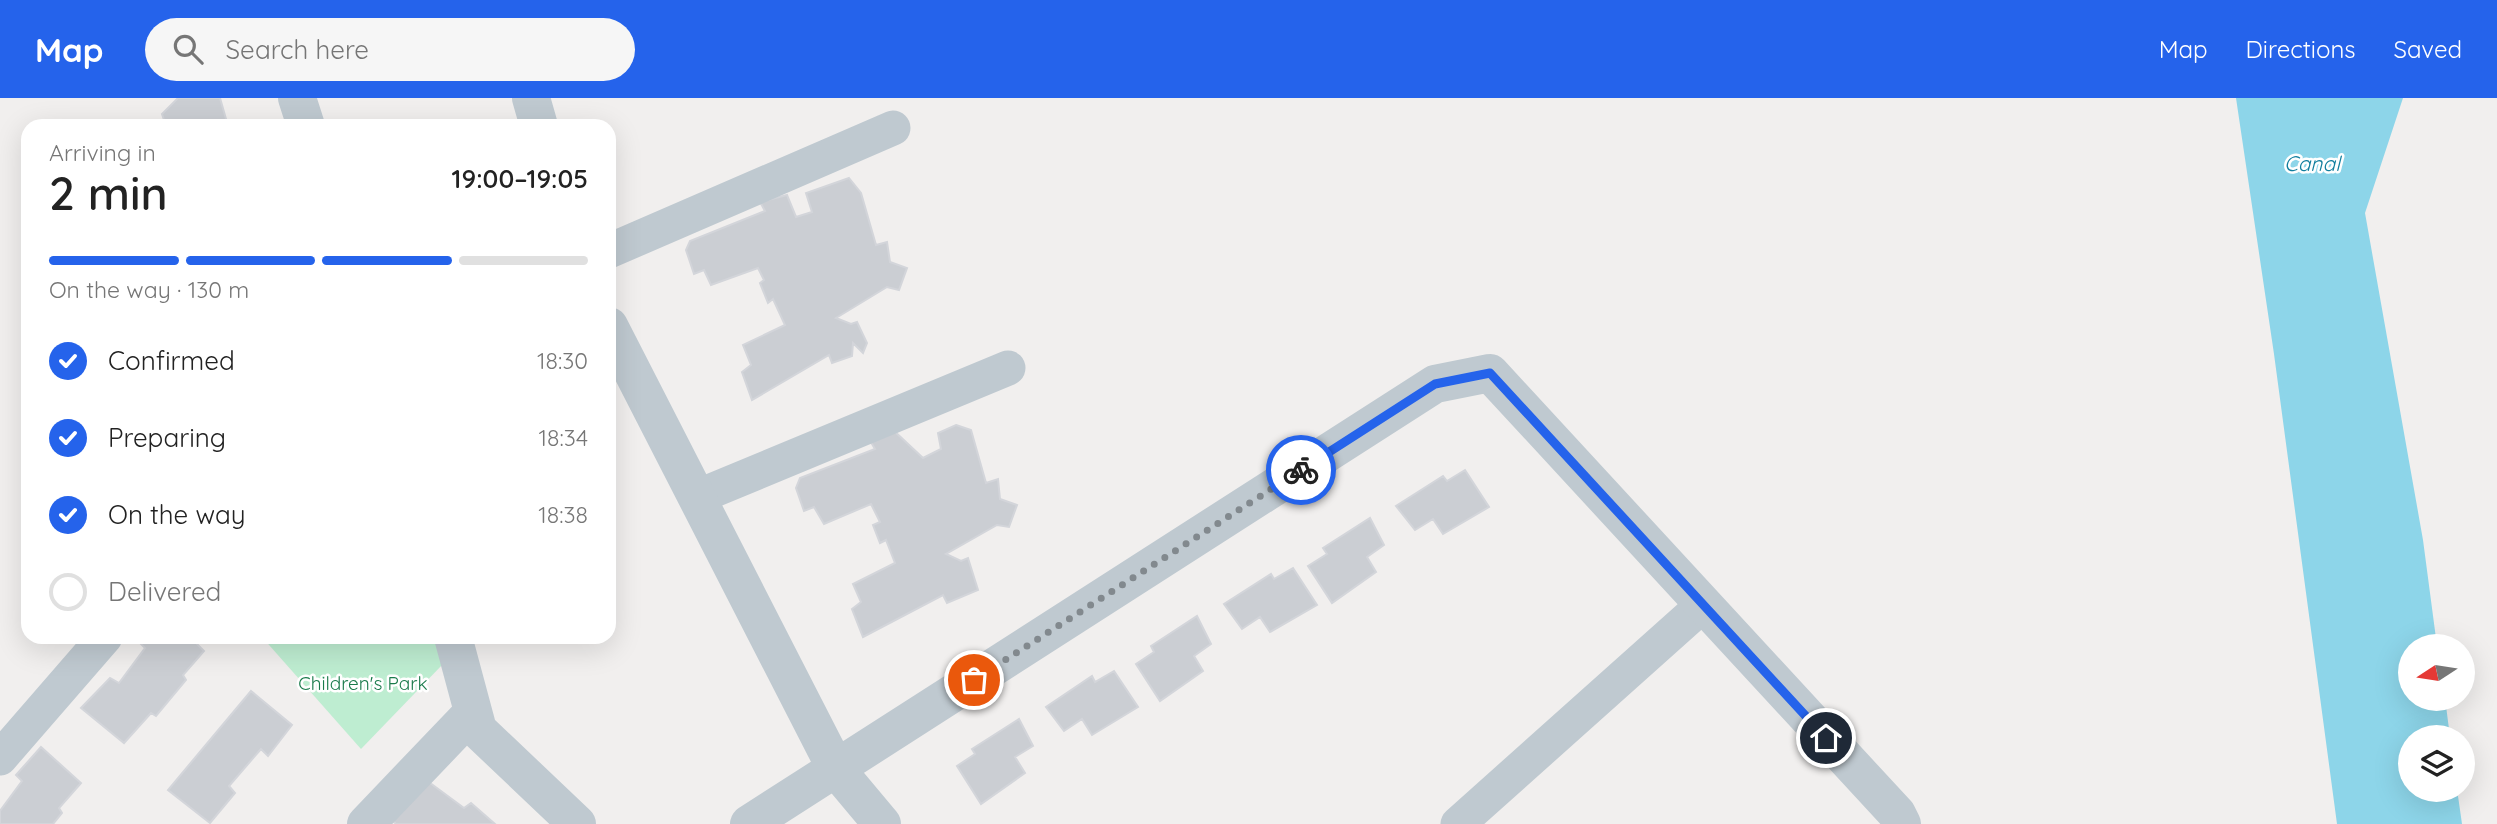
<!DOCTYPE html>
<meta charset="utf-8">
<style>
:root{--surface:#fff;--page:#f6f6f6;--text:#222;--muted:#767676;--line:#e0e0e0;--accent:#2563eb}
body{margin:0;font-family:Quicksand,sans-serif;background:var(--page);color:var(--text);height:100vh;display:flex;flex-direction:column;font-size:26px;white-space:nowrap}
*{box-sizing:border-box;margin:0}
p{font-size:23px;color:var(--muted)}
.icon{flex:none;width:38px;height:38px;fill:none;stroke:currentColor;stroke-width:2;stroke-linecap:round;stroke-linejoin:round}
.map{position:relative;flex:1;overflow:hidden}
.side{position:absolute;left:21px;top:21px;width:595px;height:525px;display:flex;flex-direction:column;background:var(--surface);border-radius:21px;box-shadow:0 7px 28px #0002}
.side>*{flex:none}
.needle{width:46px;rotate:258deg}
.buttons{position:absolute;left:2398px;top:536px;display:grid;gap:14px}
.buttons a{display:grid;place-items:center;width:77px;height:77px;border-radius:50%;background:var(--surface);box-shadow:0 7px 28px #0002;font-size:35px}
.pin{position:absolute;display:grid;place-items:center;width:60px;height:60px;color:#fff;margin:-30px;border:4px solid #fff;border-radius:50%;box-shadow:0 2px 7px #0007}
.courier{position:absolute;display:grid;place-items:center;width:70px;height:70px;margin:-35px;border:5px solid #2563eb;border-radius:50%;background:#fff;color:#222;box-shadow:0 2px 9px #0007}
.headline em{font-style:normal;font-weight:600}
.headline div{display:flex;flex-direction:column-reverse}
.headline{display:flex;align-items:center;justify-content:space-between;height:119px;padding:0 28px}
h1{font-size:46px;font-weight:600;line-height:52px}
.bar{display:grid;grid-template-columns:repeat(4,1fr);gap:10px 7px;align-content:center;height:84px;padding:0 28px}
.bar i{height:9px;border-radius:5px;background:var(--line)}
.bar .selected{background:var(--accent)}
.bar p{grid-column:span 4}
ol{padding:0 28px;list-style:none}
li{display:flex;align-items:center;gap:21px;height:77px}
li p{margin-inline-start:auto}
li .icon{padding:7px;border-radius:50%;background:var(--accent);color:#fff;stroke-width:4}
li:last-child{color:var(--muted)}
li i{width:38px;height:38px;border:4px solid var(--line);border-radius:50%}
header{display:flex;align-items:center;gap:42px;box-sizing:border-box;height:98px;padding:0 35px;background:var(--accent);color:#fff}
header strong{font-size:33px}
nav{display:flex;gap:38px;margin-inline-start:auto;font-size:24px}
.search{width:490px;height:63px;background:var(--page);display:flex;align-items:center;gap:18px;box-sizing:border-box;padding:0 24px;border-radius:38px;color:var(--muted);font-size:26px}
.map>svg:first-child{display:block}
.green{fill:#beedd1}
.water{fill:#8dd5e9}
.building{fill:#cbced3;stroke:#d3d5da;stroke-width:2}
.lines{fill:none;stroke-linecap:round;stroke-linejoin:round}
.minor{stroke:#bfc9d0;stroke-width:35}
.tertiary{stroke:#bfc9d0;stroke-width:38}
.done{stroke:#82898e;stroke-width:7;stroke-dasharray:0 12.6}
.route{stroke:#2563eb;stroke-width:9}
.labels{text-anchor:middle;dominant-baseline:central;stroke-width:5;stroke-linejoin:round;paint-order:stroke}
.park-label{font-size:19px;fill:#1a7b4b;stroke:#fff}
.water-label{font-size:21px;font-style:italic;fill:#117e9e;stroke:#fff}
</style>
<header>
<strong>Map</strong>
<div class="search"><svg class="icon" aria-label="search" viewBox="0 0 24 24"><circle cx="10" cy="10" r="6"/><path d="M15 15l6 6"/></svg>Search here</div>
<nav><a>Map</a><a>Directions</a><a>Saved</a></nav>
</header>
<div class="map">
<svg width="2497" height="726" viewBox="0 0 2497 726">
<rect width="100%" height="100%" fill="#f1efee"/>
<path class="green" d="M262,539H436L443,566L361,651Z"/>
<path class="water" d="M2236,0H2403L2365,115L2423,442L2437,548H2410V600H2445L2450,639H2410V691H2457L2462,726H2337L2274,256Z"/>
<path class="building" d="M178,0H220L228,28H166L162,16Z
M114,22H141L143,28H105Z
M849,80L861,95L876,147L887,144L890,164L907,170L899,192L887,189L836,220L851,226L857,224L867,245L863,255L853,245L852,258L832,265L829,257L752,302L742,274L751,267L743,247L785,227L773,201L768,205L760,185L764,182L758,170L711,187L704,172L694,176L686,152L690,143L765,113L760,104L787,97L796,119L812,114L806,95Z
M956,327L971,332L986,385L998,381L1000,401L1017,407L1009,429L997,427L946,456L961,463L968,460L978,492L947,505L943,497L863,539L852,511L861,504L853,486L895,465L886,442L880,445L873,427L880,424L871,406L824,426L814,409L804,413L796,390L800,380L875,351L869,341L892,331L923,360L941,351L938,335Z
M1465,372L1489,409L1443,436L1433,421L1415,432L1396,408L1443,378L1447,383Z
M1370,420L1384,447L1367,459L1376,474L1332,505L1308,468L1327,456L1323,450Z
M1293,470L1317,507L1270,534L1260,519L1242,531L1224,506L1271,476L1274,481Z
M1197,518L1211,546L1194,558L1203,573L1160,603L1136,566L1154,554L1151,548Z
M145,539H190L204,553L183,577L186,582L156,618L151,615L124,645L81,610L110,580L119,585L145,550L140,545Z
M1114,573L1138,609L1092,637L1082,621L1064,633L1046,609L1092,578L1095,584Z
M251,593L292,627L268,658L261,651L229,688L235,695L210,725L168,692Z
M1019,621L1033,648L1015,659L1025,675L981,706L957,668L975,656L972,651Z
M41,649L81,685L59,710L62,715L53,726H0V713L22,683L16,677Z
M422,679L464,710L471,705L495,726H396L388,718Z"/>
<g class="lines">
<path class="minor" d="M609,153L893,30
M697,399L1008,270
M0,660L105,539
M1458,726L1703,507"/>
<path class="tertiary" d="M297,0L306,28
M531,0L539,28
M609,228L836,671L882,726
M453,539L478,632L577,726
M366,726L473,614
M749,726L1435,286L1490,275L1897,716L1902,726"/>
</g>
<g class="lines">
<path class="done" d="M974,582L1301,372"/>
<path class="route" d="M1301,372L1435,286L1490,275L1826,640"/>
</g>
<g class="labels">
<g class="park-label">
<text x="363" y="585">Children's Park</text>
</g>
<g class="water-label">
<text x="2312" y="65">Canal</text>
</g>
</g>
</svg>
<div class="buttons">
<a><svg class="needle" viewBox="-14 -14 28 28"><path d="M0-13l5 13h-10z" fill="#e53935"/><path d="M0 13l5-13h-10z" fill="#767676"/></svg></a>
<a><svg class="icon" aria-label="layers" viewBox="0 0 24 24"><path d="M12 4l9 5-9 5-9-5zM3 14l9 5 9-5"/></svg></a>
</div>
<div class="pin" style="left:974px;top:582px;background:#ea580c"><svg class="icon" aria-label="bag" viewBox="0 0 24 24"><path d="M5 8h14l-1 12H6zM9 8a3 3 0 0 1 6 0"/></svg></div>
<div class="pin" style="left:1826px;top:640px;background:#1f2937"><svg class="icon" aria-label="home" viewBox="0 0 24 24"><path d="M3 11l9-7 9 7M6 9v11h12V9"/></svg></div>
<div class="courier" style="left:1301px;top:372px"><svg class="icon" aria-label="bike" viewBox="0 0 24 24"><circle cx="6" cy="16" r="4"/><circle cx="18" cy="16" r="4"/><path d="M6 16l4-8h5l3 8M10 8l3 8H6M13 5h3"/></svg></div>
<section class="side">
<div class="headline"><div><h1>2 min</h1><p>Arriving in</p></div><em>19:00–19:05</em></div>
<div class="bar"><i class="selected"></i><i class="selected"></i><i class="selected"></i><i></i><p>On the way · 130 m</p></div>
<ol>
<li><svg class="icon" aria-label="check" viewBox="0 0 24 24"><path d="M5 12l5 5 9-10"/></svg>Confirmed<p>18:30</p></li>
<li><svg class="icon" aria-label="check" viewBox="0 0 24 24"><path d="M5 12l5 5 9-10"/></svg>Preparing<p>18:34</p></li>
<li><svg class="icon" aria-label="check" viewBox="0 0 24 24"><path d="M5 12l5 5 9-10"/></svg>On the way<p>18:38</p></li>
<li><i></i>Delivered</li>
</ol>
</section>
</div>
